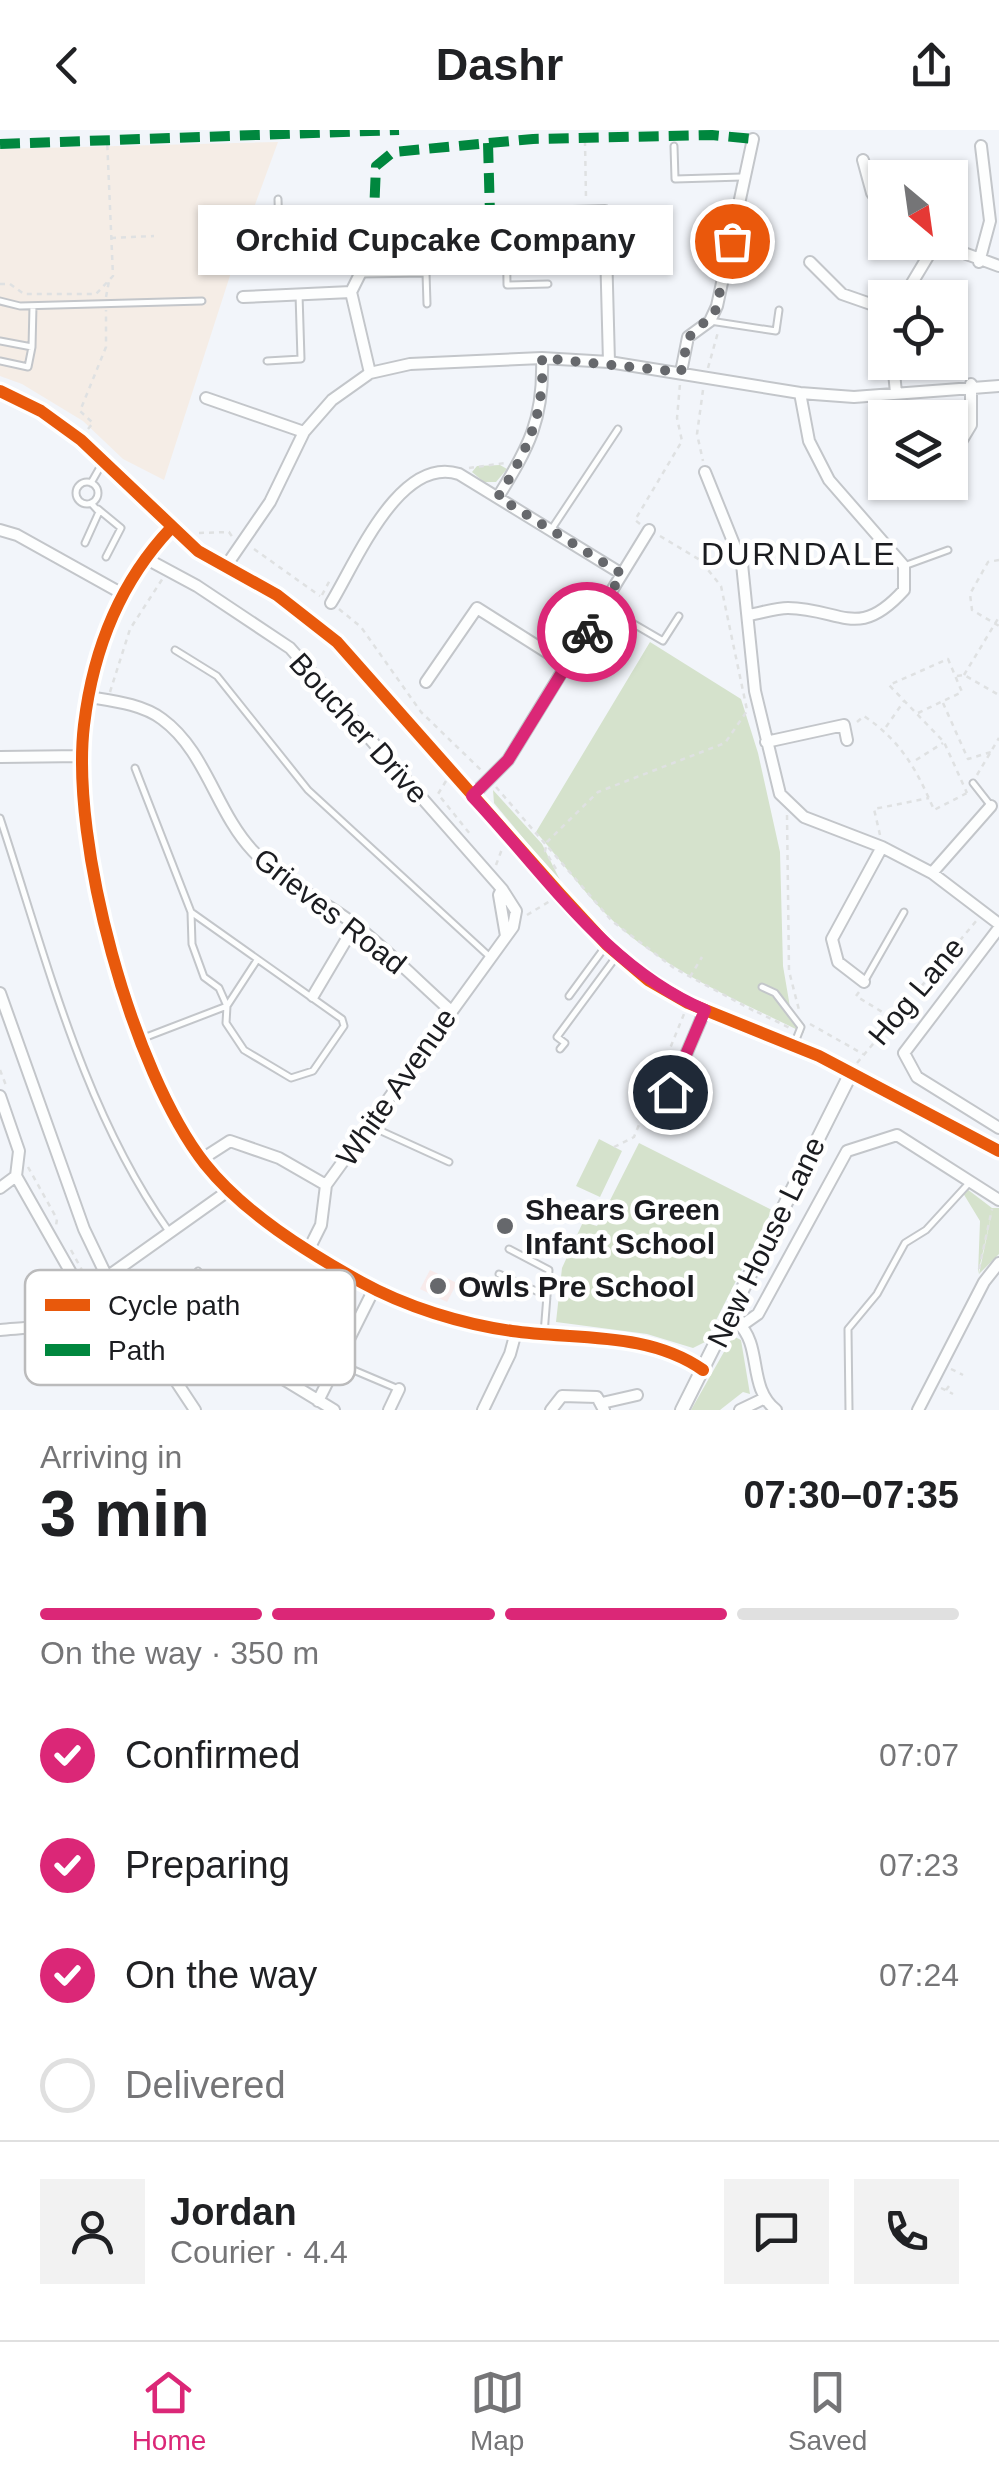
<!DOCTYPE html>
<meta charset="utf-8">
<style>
:root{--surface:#fff;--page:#f2f2f2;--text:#202124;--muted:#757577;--line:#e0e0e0;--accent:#db2777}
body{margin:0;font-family:Helvetica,sans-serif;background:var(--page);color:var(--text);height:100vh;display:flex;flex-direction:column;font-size:38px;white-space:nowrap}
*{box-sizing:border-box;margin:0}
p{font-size:32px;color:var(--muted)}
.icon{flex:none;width:55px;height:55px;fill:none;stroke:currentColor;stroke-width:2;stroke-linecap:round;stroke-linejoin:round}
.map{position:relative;height:1280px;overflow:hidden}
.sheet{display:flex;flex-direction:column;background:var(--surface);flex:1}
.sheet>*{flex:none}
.needle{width:65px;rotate:151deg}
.tools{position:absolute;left:868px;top:30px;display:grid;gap:20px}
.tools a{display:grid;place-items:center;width:100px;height:100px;border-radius:0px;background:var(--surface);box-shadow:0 2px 8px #0004;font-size:50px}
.pin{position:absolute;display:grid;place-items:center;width:85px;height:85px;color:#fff;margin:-42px;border:5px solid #fff;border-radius:50%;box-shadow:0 2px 10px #0007}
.courier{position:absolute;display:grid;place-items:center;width:100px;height:100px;margin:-50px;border:8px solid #db2777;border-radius:50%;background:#fff;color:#222;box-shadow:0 2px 12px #0007}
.bubble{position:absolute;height:70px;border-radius:0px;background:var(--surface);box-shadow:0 2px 8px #0004;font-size:32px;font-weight:800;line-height:70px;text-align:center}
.summary em{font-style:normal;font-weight:800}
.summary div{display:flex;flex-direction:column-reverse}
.summary{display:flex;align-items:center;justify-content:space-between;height:170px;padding:0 40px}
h1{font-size:65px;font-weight:800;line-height:75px}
.bar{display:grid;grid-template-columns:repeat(4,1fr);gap:15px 10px;align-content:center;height:120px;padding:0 40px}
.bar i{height:12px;border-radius:8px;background:var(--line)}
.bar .on{background:var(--accent)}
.bar p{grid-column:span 4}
.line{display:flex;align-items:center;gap:25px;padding:0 40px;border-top:2px solid var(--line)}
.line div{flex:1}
.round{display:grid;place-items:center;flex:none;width:105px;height:105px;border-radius:0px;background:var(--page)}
ol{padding:0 40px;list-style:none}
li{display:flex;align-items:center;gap:30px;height:110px}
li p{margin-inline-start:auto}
li .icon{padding:10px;border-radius:50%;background:var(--accent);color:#fff;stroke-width:4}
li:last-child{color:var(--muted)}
li i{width:55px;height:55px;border:5px solid var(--line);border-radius:50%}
header{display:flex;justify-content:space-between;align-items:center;height:130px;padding:0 40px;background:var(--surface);font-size:45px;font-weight:800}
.menu{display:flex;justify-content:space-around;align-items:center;height:140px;border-top:2px solid var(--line);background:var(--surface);font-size:28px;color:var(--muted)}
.menu a{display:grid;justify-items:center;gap:5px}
.menu .on{color:var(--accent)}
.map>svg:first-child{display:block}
.commercial{fill:#f5ede6}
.education{fill:#f8ebeb}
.green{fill:#d5e2cc}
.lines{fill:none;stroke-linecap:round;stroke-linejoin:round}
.service-casing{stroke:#c3c6ca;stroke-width:9}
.minor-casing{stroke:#c3c6ca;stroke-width:14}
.tertiary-casing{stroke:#c3c6ca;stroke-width:16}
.path{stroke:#dfe1e2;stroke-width:2.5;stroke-dasharray:5 5;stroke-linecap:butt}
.service{stroke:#fdfefe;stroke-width:5}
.minor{stroke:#fdfefe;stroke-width:10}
.tertiary{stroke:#fdfefe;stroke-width:12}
.quiet{stroke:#00873e;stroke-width:10;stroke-dasharray:20 10;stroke-linecap:butt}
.cycleway-casing{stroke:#fff;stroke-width:19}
.cycleway{stroke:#e8590c;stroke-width:12}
.done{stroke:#66686c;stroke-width:10;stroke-dasharray:0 18}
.route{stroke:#db2777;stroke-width:12}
.poi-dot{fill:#66686c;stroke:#fff;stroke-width:4}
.labels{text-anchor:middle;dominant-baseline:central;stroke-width:9;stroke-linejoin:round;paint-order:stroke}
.street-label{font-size:30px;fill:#1b1c20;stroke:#fff}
.poi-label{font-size:30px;font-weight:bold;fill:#1b1c20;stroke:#fff;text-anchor:start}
.neighbourhood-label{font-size:32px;letter-spacing:2.5px;fill:#1b1c20;stroke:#fff}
.key{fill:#fff;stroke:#bbbbbc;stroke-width:2.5}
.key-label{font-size:28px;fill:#1b1c20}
</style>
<header><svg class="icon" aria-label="back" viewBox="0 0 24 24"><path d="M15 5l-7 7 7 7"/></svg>Dashr<svg class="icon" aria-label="share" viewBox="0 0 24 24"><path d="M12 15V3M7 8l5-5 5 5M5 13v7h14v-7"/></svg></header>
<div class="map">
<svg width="999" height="1280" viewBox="0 0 999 1280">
<rect width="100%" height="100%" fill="#f2f5fa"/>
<path class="commercial" d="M278,12L237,124L164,350L123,329L83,291L22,254L0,246V19Z"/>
<path class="education" d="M430,1140L457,1153L447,1172L420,1159Z"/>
<path class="green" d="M500,335L507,339L496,352H484L472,342L477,336Z
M650,512L741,569L758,623L780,722L783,836L790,877L804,903C735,869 661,839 606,784C581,759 560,729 536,702Z
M493,660L542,714L563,756L494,673Z
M599,1009L622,1021L600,1067L576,1056Z
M639,1013L772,1080L705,1212L693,1218L647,1204L556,1192L562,1138L583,1092L597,1096Z
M967,1059L992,1078H999V1124L979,1144L992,1081L978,1144L980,1091L963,1063Z
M733,1206L741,1210L750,1264L743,1262L720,1280H691Z"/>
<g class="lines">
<g class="service-casing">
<path id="service" d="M674,16L675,49L742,47
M278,69L279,103L361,101
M506,84L507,155L548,154
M360,144L426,143L427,174
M0,171L20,176L202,171
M710,191L776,201L779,180
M0,211L32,217L33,176
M0,231L28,237L32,217
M267,231L301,229L299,164
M76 363a11 11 0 1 1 22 0a11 11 0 1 1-22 0Z
M91,353L103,332
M98,379L121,398L106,427
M551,400L618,299
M85,413L99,382L91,373
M904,436L948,420
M603,476L663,511L679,486
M175,520L217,546L308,660L490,827
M135,638L191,782L192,814L204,847L219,858L227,876L226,893L244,920L291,948L313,941L344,896L342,889L191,782
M973,653L991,676
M0,688C46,827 83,980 168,1100
M864,852L904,782
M762,857L775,863L801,897L795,912
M569,866L605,817
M141,909L227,876L257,830
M560,919L565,913L557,907L616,827
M370,996L449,1032
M509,1119L549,1140L544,1204
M198,1141L225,1174
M499,1144L547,1166
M337,1233L396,1258
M849,1280L848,1199L877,1164L905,1113L926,1100L970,1052"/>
</g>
<g class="minor-casing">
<path id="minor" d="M863,30L872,63L885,81
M480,85L605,81L609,232
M361,88L360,144L351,162L370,243
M934,112L999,136
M810,132L842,164L885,179
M979,132L990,91L981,16
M243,167L351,162
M903,168L936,113
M893,232L896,263
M681,242L688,207L710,191L717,176L753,9
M206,268L304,302
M950,330L971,295V254
M705,342L742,434L755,561L780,664L804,687L882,717L932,743L999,794
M498,367C529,317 544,289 542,228
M171,398C119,453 93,520 84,595C70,712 132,941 205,1034C244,1083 307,1122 361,1152C406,1177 462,1194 512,1201C575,1210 648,1201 703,1240
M0,400L17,405L121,463
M145,428L197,456L290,518L502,759L516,781L513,797L326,1055L321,1095L309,1119
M226,436L270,372L304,302L332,270L370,243L410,234L542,228L609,232L800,263L854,267L999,256
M331,473C357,430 400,325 459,344L622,444
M749,485C761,483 776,478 788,478C842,479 858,511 904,460V436L829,350L809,311L800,263
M426,552L477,478L567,535
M89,567C113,571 142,574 162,589C206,621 216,682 253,721C284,754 324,770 358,797C390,823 419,852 450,880
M766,612L844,595L847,610
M0,627L83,626
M472,666L508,630L649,400
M932,743L991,676
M502,759L499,765L506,806
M999,798L904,923L917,947L999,998
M864,852L838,832L832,809L882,717
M0,863L84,1099L107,1147L195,1280
M313,866L355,795
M0,966L19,1021L16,1046
M685,983L690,969L670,962L705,880
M202,1029L230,1011L279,1028L326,1055
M0,1058L16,1046
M107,1147L228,1061
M738,1193C763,1216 747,1257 776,1280
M741,1196L758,1184L847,1021L897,1005L999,1070
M0,1200C25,1197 78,1199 87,1171L16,1046
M156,1226L226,1175L270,1241L334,1280
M318,1271L374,1159
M602,1273L637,1265
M389,1280L399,1259
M483,1280L510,1224L516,1202
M551,1280L562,1266L597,1267L604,1280
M740,1280L763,1269
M918,1280L984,1152L999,1133"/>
</g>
<g class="tertiary-casing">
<path id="tertiary" d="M0,261L41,281L81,310L198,421L277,465L337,512L560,764L607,815L648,850L688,873L819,926L999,1021
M682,1280L851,943"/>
</g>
<path class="path" d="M585,11L586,69
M111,108L154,106
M0,154H10L24,164H96L113,146L107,8
M106,167L109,151
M708,238L718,202
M703,260L697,304L703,331
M88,299L93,293L80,281L106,217V180
M469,338L505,333
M640,394L635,390L682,311L677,288L680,254
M199,403L229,402L233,408
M660,406L700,430L721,456L747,580
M254,419L320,466
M999,430L988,432L970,464L972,480L999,496
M322,465L330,450
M339,479L361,497L421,582L482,641
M964,545L999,487
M957,546L964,545L999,565
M110,562L130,499L163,448
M943,573L968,629L991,622
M918,583L962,562L948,529L889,555L944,612L967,663
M857,592L864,586C901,611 917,640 934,680L967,663
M886,597L904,571
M916,630L943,613
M977,645L999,608
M446,651L438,664L470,704
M496,657L612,791L674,838L756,882
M787,685L789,841L799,880
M880,705L874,679L929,668
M496,735L502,719
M556,739L545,721L547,712L598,662L725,613L747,581
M527,785L550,771
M690,847L702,827
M859,862L856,866L892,888
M757,882L790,898
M810,894L863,924
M857,933L977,790
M0,940L7,958
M614,1017L634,1007L684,884
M28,1037L57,1089L56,1096
M71,1120L83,1142
M979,1139L992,1079
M951,1239L963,1245
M941,1258L953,1264
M946,1260L952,1252"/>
<use href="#service" class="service"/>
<use href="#minor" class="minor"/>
<use href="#tertiary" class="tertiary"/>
<path class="quiet" d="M488,13L490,85
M0,14L399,0
M361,88L374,84L376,36L393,22L533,9L712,5L753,9"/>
<g class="cycleway-casing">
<path id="cycleway" d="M0,261L41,281L81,310L198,421L277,465L337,512L560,764L607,815L648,850L688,873L819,926L999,1021
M171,398C119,453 93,520 84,595C70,712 132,941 205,1034C244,1083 307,1122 361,1152C406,1177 462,1194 512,1201C575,1210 648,1201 703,1240"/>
</g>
<use href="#cycleway" class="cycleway"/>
</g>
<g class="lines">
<path class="done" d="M587,502L622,444L498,367C527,321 545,284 542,228L681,242L688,208L715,182L732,111"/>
<path class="route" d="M587,502L508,630L472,666C544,742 606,838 705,880L670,962"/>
</g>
<g class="poi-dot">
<circle cx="505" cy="1096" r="10"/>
<circle cx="438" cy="1156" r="10"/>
</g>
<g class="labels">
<g class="street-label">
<text transform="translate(359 598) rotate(48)">Boucher Drive</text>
<text transform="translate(330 781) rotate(38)">Grieves Road</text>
<text transform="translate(916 861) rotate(-50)">Hog Lane</text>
<text transform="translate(396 957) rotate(-55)">White Avenue</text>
<text transform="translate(766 1112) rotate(-64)">New House Lane</text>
</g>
<g class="poi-label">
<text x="525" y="1079">Shears Green<tspan x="525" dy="34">Infant School</tspan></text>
<text x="458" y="1156">Owls Pre School</text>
</g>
<g class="neighbourhood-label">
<text x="799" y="424">DURNDALE</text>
</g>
</g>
<rect x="25" y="1140" width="330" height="115" rx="15" class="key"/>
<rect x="45" y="1169" width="45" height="12" fill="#e8590c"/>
<rect x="45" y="1214" width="45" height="12" fill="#00873e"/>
<g class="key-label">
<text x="108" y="1185">Cycle path</text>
<text x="108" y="1230">Path</text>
</g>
</svg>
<div class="tools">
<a><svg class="needle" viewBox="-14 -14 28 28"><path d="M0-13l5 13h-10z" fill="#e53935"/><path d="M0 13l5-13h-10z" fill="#757577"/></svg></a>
<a><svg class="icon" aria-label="locate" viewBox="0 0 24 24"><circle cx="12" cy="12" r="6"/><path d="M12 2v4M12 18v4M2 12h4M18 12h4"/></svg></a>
<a><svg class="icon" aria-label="layers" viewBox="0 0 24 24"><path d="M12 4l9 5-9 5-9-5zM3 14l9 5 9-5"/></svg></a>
</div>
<div class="pin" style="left:732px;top:111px;background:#ea580c"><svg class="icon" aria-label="bag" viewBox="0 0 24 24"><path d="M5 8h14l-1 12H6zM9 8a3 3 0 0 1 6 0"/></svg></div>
<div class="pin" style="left:670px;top:962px;background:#1f2937"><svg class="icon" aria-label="home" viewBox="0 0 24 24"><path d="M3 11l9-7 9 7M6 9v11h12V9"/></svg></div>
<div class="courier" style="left:587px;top:502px"><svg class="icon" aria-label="bike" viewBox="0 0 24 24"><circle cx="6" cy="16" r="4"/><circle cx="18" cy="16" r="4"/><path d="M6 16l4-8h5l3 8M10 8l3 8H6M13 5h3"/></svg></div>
<div class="bubble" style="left:198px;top:75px;width:475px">Orchid Cupcake Company</div>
</div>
<section class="sheet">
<div class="summary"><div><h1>3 min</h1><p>Arriving in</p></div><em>07:30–07:35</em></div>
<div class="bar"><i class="on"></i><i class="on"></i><i class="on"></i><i></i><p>On the way · 350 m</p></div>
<ol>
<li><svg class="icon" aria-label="check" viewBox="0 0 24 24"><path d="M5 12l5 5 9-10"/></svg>Confirmed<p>07:07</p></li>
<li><svg class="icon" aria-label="check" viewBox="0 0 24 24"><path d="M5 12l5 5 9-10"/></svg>Preparing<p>07:23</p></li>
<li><svg class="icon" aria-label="check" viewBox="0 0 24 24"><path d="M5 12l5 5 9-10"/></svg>On the way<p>07:24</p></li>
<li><i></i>Delivered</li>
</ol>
<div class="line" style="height:180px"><a class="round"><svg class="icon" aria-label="person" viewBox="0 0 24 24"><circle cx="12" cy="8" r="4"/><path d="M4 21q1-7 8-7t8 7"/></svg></a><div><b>Jordan</b><p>Courier · 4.4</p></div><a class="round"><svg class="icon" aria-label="chat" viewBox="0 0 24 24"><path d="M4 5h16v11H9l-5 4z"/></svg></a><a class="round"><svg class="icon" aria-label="phone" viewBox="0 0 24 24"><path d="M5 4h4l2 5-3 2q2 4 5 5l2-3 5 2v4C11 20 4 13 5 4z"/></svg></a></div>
</section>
<nav class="menu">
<a class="on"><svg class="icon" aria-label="home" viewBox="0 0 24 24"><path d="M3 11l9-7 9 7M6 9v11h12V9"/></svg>Home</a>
<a><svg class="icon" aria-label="map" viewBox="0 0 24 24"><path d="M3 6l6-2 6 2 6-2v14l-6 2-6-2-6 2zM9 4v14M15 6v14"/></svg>Map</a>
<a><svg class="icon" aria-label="saved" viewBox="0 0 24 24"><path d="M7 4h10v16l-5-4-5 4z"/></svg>Saved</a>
</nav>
